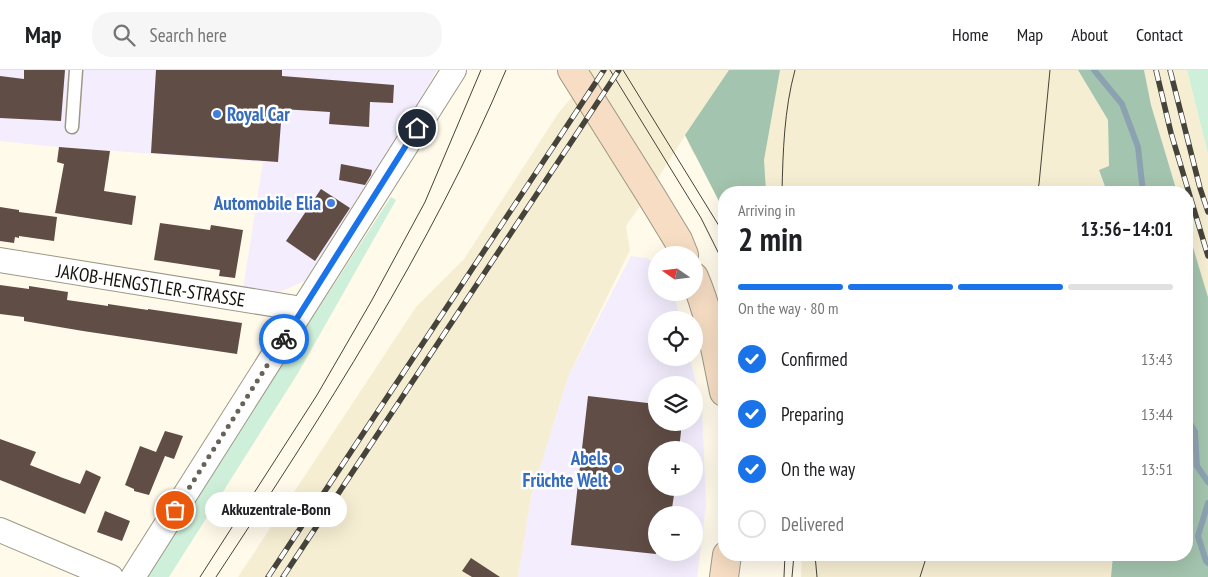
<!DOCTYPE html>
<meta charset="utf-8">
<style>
:root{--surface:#fff;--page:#f6f6f6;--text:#202124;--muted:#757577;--line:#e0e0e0;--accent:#1a73e8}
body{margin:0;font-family:"PT Sans Narrow",sans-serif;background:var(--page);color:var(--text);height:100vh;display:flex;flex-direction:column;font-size:19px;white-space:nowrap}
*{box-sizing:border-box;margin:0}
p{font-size:16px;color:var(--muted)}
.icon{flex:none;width:28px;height:28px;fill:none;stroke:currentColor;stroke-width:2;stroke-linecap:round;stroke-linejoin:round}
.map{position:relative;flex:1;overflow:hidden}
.sheet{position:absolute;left:718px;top:116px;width:475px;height:375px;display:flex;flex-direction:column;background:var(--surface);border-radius:20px;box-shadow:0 5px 20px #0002}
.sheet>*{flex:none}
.needle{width:32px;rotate:284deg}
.controls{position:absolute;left:648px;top:176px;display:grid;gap:10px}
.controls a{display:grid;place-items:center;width:55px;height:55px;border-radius:50%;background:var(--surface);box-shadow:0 5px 20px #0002;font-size:25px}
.pin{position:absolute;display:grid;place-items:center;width:42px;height:42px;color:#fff;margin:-21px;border:2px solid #fff;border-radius:50%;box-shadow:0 1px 5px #0007}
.courier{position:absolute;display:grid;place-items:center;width:50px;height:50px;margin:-25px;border:4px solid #1a73e8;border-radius:50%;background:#fff;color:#222;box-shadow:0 1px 6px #0007}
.bubble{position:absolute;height:35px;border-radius:18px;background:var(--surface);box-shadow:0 5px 20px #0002;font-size:16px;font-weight:600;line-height:35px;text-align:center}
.head em{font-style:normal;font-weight:600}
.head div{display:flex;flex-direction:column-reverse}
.head{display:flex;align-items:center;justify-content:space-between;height:85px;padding:0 20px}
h1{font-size:32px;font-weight:600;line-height:38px}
.bar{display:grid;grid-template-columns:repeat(4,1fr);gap:8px 5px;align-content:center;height:60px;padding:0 20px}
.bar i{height:6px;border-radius:4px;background:var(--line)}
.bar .current{background:var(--accent)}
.bar p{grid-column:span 4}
ol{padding:0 20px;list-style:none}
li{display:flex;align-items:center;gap:15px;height:55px}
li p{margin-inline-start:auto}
li .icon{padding:5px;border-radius:50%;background:var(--accent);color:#fff;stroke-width:4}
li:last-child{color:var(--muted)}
li i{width:28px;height:28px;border:2px solid var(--line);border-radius:50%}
header{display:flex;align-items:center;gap:30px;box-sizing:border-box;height:70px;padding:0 25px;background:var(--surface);border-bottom:1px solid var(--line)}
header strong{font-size:24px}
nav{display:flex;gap:28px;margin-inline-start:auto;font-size:18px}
.search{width:350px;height:45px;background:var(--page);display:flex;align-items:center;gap:12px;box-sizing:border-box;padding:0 18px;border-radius:20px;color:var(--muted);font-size:19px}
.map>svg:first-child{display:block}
.commercial{fill:#f3edfe;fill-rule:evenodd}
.built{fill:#f6eed2}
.green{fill:#ceefd9}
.forest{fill:#a3c4ae}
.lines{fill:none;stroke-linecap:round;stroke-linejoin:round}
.stream{stroke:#8da2b1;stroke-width:6}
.building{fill:#604d46}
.lane-casing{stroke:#9d9885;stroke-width:15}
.street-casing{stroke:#9d9885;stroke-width:26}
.secondary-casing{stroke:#9d9885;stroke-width:30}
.lane{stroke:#fff;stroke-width:12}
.street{stroke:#fff;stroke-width:24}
.secondary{stroke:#f6ddc4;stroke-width:28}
.tram{stroke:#45433a;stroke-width:1}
.rail-casing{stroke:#45433a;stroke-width:5.5}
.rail{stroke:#fff;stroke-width:4;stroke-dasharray:11;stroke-linecap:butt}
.done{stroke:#666358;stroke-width:5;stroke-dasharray:0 9}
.route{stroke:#1a73e8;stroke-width:6}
.shop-dot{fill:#3f7fe0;stroke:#fff;stroke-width:2}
.labels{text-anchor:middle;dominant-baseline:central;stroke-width:5;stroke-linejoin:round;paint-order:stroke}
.shop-label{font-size:19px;font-weight:bold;fill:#366cbe;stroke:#fff;text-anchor:end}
.street-label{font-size:19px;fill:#13110a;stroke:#fff}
</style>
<header>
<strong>Map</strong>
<div class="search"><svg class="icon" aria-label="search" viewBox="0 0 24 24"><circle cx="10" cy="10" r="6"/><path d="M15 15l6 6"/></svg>Search here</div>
<nav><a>Home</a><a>Map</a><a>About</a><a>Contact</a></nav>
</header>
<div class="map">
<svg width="1208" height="507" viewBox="0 0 1208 507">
<rect width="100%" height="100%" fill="#fffaea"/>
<path class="commercial" d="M0,0H437L379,101L309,209L275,224L243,219L263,92L48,76L0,71Z
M631,186L647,188L656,194V222L674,223L680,250H656V288H690L702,339L706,435L697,507H518L531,427L568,307ZM656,315H694V352H656ZM656,380H694V418H656ZM656,445H694V482H656Z"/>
<path class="built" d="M591,0H1078L1108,50L1109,97L1099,101L1107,122H728L693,83L685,66L638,139L626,156L630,180L568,307L531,427L518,507H238L416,237L464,189L559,42L574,25Z
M1144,0H1187L1208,84V227L1186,154V122H1177L1151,35Z
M802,485H1113L1111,507H801Z"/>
<path class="green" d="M1187,0H1208V84Z
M391,127L396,130L298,303L169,507H143Z"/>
<path class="forest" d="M729,0H780L764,90L766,122H724V141L685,65Z
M1078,0H1144L1151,35L1177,122H1107L1099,100L1109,96L1108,50Z
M1186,154L1208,227V507H1111L1113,485H1186Z"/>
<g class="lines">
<path class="stream" d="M1094,0L1122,34L1138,77L1143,122
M1186,346L1195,362L1197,396L1208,412
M1208,433L1198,466L1206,491L1208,493"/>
</g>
<path class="building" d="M24,0H65L61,51L0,48V6L24,9Z
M156,0H282V6L394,15L393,33L370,32L369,57L329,54L330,42L282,39L278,92L151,83Z
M59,77L110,81L104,121L136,126L132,155L55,143L64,94L57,92Z
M341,94L372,100L371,105L365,115L339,110Z
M321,119L350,138L315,191L286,171Z
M0,137L19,140V142L57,147L54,171L19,166V168L15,167L14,173L0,171Z
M160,153L210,160L211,155L243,160L235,208L219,206L220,200L154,190Z
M0,215L29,219V216L68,222L67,230L108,236V234L148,240V239L242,253L237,284L83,261L24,251V247L0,244Z
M588,326L656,334V352H682L679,380H656V418H675L671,445H656V484L571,475Z
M165,361L183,366L174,389L165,386L149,425L134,421V419L125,415L140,376L156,382Z
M0,369L36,382L30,395L63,408L80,414L86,400L101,407L85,444L0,410Z
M105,441L130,451L122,471L97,462Z
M471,488L500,507H472L462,501Z"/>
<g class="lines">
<g class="lane-casing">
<path id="lane" d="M72,57L76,0"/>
</g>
<g class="street-casing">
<path id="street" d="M0,190L302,239
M0,460L111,507
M133,507L454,0"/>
</g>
<g class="secondary-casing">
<path id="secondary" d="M572,0L650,124L678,170L684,185
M694,207C710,244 716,283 724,322
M724,507L727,485"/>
</g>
<use href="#lane" class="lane"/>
<use href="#street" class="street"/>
<use href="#secondary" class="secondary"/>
<path class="tram" d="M610,0L701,148L724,194
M623,0L724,164
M782,122C783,82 784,40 795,0
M1037,122L1039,114L1050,0
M815,485L817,507
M200,507L317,325L372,230L425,132L481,0
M216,507C322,346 431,178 506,0
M784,507L785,485
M792,507L794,485
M920,507L927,485"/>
<g class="rail-casing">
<path id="rail" d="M1156,0L1171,63L1208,186
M1170,0L1200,118L1208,142
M268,507L604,0
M283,507L619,0"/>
</g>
<use href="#rail" class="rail"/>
</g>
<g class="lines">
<path class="done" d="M175,440L284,269"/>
<path class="route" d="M284,269L417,58"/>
</g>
<g class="shop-dot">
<circle cx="217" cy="44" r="5"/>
<circle cx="331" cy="133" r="5"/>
<circle cx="618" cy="399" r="5"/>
</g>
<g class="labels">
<g class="shop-label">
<text x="227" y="44" text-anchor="start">Royal Car</text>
<text x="321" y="133">Automobile Elia</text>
<text x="608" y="388">Abels<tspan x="608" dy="22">Früchte Welt</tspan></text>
</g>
<g class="street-label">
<text transform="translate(151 215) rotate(9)">JAKOB-HENGSTLER-STRASSE</text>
</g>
</g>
</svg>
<div class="controls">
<a><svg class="needle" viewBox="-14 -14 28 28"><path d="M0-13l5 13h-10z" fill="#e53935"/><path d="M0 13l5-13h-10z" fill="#757577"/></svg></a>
<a><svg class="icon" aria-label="locate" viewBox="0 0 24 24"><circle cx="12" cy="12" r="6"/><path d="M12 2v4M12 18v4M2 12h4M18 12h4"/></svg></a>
<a><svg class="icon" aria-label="layers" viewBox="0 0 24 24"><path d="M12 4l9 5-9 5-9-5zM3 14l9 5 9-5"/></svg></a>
<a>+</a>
<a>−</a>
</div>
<div class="pin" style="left:175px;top:440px;background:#ea580c"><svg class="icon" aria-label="bag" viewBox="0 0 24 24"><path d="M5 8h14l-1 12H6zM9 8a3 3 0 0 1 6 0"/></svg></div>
<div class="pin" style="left:417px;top:58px;background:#1f2937"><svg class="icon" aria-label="home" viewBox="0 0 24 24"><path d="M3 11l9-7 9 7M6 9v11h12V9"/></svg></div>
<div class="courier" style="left:284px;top:269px"><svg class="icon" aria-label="bike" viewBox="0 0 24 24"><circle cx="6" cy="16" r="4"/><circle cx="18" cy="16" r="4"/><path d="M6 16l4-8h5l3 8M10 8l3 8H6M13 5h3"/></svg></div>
<div class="bubble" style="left:205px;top:422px;width:142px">Akkuzentrale-Bonn</div>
<section class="sheet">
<div class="head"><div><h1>2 min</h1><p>Arriving in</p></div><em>13:56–14:01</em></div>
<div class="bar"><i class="current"></i><i class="current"></i><i class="current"></i><i></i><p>On the way · 80 m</p></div>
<ol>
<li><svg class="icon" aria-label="check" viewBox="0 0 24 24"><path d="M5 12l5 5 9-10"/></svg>Confirmed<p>13:43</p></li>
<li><svg class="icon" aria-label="check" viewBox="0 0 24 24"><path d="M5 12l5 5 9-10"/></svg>Preparing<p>13:44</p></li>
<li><svg class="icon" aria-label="check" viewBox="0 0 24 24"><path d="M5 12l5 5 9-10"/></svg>On the way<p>13:51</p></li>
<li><i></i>Delivered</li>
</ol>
</section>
</div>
